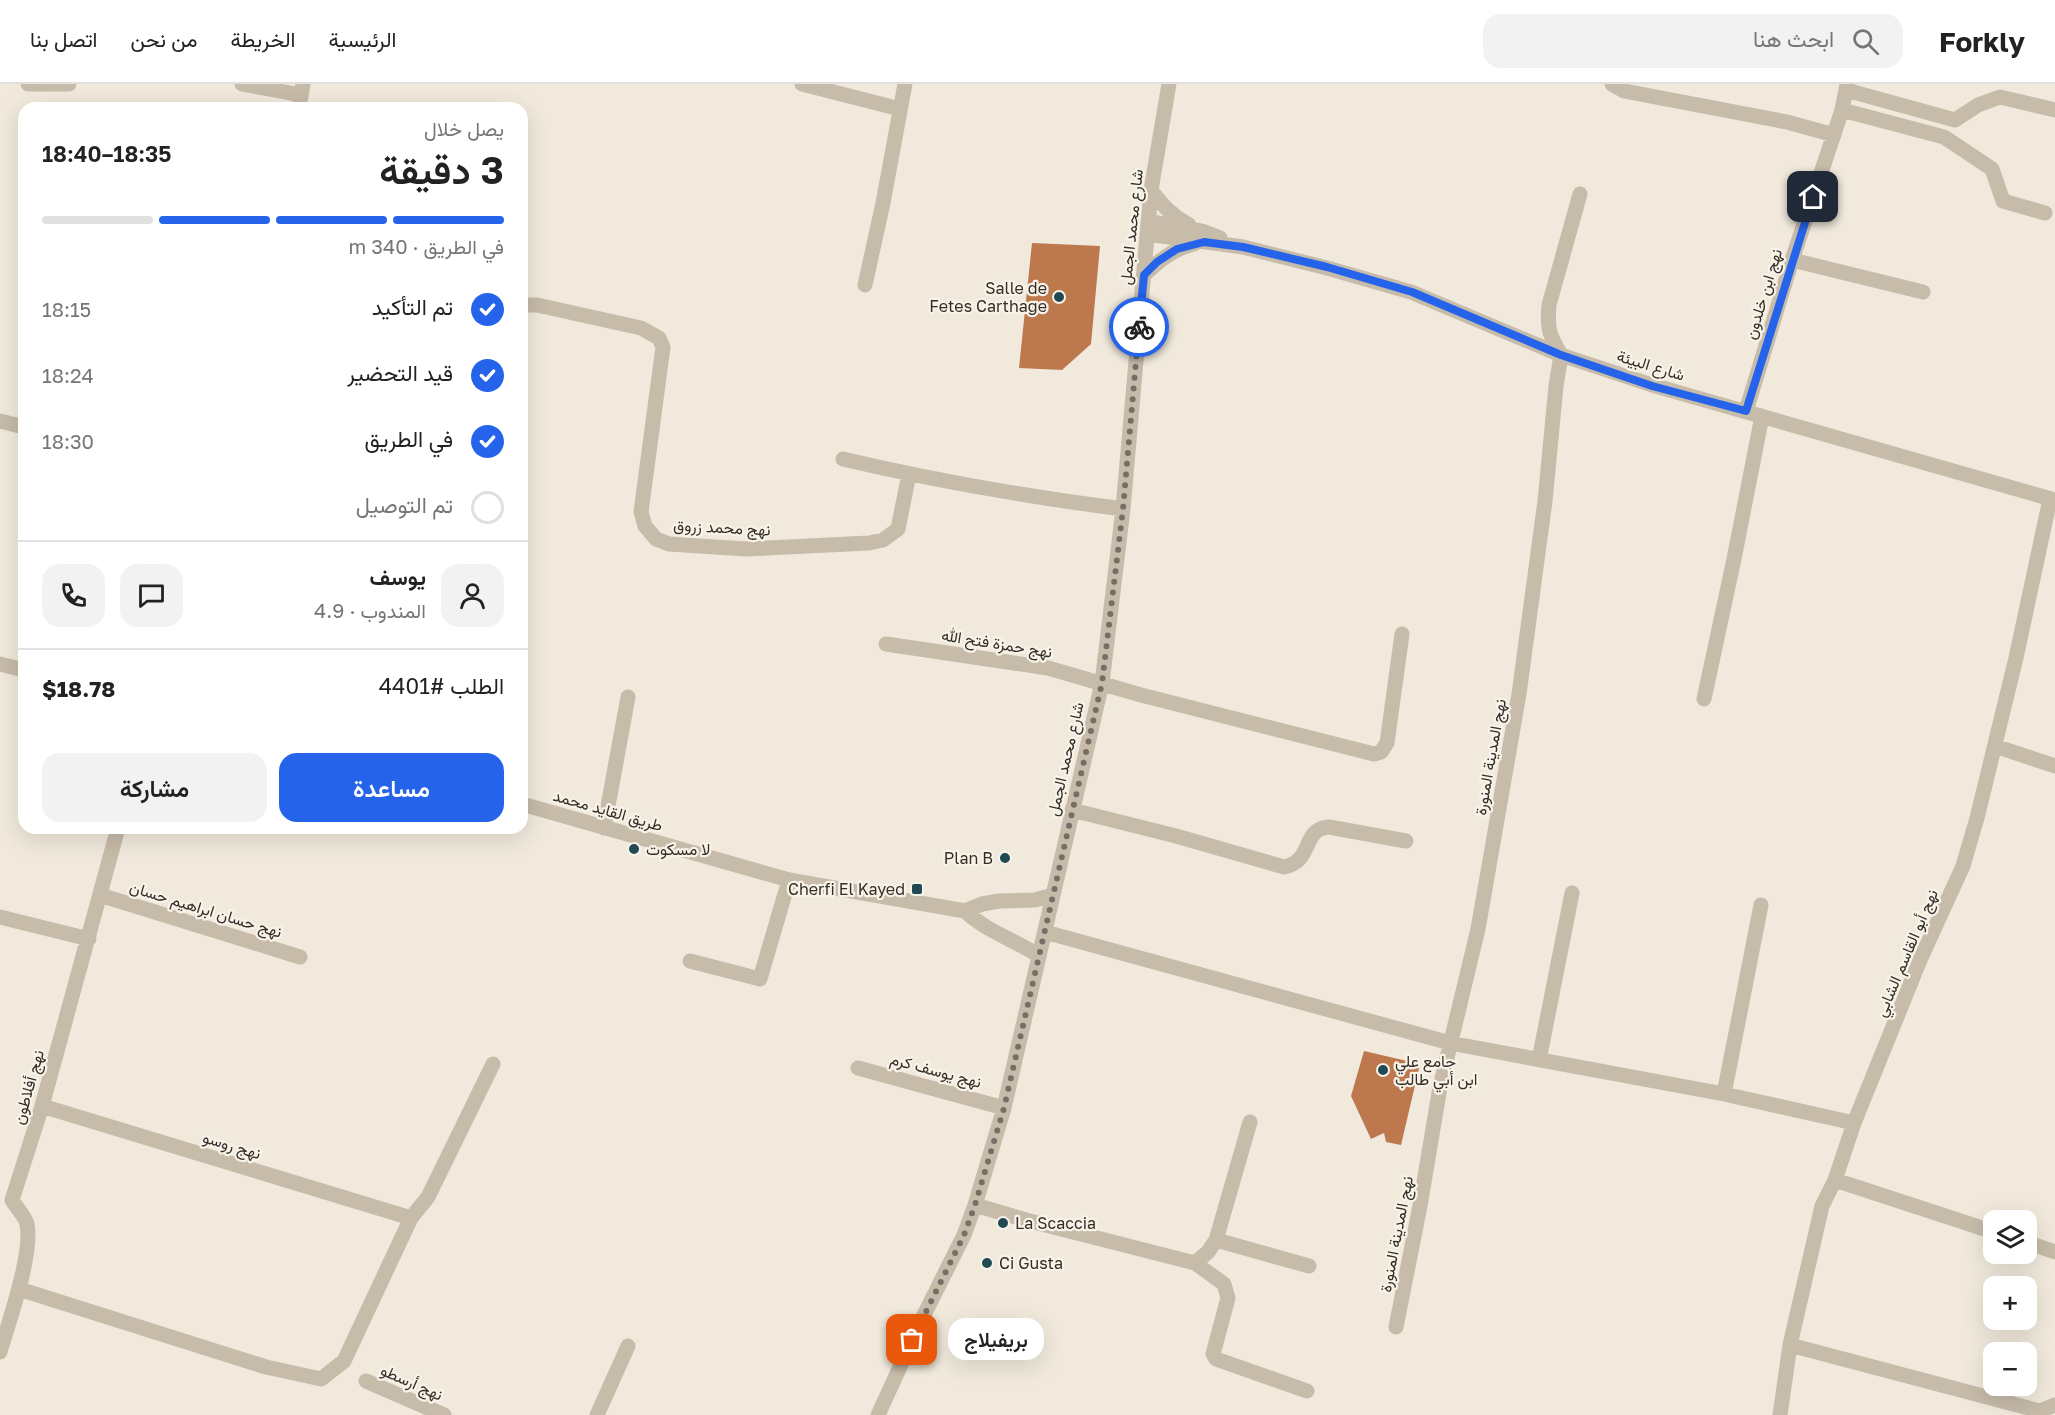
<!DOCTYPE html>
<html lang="ar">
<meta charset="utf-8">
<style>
:root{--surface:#fff;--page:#f2f2f2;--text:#222;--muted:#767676;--line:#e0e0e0;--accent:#2563eb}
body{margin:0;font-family:"Golos Text",Vazirmatn,sans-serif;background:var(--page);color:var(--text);direction:rtl;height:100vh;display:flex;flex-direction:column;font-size:22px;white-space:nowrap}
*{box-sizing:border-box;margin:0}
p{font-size:20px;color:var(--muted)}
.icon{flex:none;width:33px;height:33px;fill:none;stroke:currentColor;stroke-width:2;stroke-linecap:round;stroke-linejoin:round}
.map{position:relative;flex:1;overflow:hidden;direction:ltr}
.side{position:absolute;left:18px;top:18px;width:510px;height:732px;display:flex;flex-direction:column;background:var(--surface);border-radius:18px;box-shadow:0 6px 24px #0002;direction:rtl}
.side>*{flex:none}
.buttons{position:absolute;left:1983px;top:1126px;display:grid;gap:12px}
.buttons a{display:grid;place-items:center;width:54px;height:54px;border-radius:12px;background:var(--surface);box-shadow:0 6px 24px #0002;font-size:30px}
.pin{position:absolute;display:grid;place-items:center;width:51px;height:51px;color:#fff;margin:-26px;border-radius:12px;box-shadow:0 3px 9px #0006}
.courier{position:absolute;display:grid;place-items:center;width:60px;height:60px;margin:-30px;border:4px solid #2563eb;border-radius:50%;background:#fff;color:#222;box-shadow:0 2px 8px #0007}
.bubble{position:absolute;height:42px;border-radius:18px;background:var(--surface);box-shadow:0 6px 24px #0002;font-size:20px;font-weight:600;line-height:42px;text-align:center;direction:rtl}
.overview em{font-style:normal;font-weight:600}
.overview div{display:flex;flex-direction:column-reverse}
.overview{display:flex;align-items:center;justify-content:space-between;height:102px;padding:0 24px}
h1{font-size:39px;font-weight:600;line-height:45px}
.bar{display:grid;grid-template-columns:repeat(4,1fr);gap:9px 6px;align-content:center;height:72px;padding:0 24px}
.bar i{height:8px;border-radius:4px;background:var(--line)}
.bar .current{background:var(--accent)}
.bar p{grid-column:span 4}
.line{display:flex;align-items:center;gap:15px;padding:0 24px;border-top:2px solid var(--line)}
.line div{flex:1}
.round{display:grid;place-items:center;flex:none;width:63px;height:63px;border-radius:18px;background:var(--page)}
ol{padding:0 24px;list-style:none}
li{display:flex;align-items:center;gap:18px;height:66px}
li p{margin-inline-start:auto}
li .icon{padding:6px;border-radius:50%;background:var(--accent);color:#fff;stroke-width:4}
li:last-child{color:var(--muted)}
li i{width:33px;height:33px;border:3px solid var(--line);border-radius:50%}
.button{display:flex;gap:12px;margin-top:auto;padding:12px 24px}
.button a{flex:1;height:69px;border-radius:18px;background:var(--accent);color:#fff;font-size:24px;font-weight:600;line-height:69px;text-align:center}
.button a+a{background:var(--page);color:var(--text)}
header{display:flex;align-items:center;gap:36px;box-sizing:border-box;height:84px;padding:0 30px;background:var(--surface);border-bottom:2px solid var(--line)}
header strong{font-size:28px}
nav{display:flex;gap:33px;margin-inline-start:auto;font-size:21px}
.search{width:420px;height:54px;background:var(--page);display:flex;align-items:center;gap:15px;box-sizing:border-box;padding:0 21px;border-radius:18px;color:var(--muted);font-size:22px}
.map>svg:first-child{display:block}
.building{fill:#bd784d}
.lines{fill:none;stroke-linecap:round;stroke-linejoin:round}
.minor{stroke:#c7bba9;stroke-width:15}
.done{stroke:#766f67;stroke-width:6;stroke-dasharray:0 10.8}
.route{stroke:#2563eb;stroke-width:8}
.poi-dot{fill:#214953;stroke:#f8f3e8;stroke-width:2}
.labels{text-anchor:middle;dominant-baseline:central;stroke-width:4.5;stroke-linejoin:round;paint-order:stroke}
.street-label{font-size:16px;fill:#352e28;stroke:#f8f3e8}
.poi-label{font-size:16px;fill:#352e28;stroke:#f8f3e8;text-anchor:start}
</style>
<header>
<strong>Forkly</strong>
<div class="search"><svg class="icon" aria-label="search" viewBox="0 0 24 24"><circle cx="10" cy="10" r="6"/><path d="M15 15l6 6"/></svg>ابحث هنا</div>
<nav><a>الرئيسية</a><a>الخريطة</a><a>من نحن</a><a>اتصل بنا</a></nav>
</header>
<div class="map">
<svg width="2055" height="1331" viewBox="0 0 2055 1331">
<rect width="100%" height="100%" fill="#f0e9dc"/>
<path class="building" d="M1032,159L1100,162L1091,260L1062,286L1019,284Z
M1364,967L1420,980L1401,1061L1386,1058L1384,1049L1371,1055L1351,1012Z"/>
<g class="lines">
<path class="minor" d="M28,0H69
M242,0L301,11
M802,0L900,25
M1612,0L1624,7L1787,38L1834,51
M1846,6L1955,36L1978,21L2000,13L2055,26
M299,24L303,0
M1842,26L1944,53L1992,85L2003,117L2045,129
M1151,106C1162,121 1172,132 1189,141
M1148,137L1202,147L1220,154
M1147,150L1243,163L1327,184L1411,208L1561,271L1652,301L2055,416
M1792,176L1923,208
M1144,191C1160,176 1173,165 1194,160
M865,201L883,119L905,0
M522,221H537L641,244L659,254L663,263L641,428L645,442L656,455L669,460L746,465L869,459L883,456L898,445L909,390
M1746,327L1792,176L1842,26L1847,0
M0,337L24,343
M843,375C936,397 1029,413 1123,425
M886,560L1048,584L1141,611L1374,670L1381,668L1387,659L1402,550
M0,580L24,586
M1704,615L1734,475L1762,332
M1995,662L2055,682
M522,720L789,796L965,827L982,820L999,817L1035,816L1053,811
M1072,726L1176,752L1284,783C1314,777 1301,745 1329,743L1406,757
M604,744L628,613
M100,811L300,873
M965,827C986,847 1015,856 1039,872
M0,833L89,855
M1045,848L1450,959L1724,1010L1854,1039
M690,877L760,895L789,796
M1539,976L1572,809
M858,984L1004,1024
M1724,1010L1761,821
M42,1022L411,1134
M1835,1096L1994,1148
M975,1121L1026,1136L1195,1179L1208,1168L1216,1156L1250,1038
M1216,1156L1309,1182
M2026,1158L2055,1168
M1195,1179L1224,1200L1228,1214L1213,1270L1216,1275L1307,1307
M19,1205L266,1283L321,1295L344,1277L411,1134L428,1113L493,980
M1396,1243L1420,1122L1440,1003L1478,845L1519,610L1545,417L1556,302L1561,271C1549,251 1547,244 1549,221L1580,110
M1790,1261L2040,1327L2055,1321
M0,1268C9,1237 33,1170 27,1140C25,1132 16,1123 12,1116L42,1022L118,744
M366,1297L444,1331
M597,1331L628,1262
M878,1331L921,1237L964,1151L975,1121L1004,1024L1102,599L1123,425L1151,106L1169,0
M1780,1331L1790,1261L1822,1122L1835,1096L1854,1039L1920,876L1963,782L1977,734L2016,574L2050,415"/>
</g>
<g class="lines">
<path class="done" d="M912,1256L964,1151L975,1121L1004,1024L1102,599L1123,425L1139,243"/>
<path class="route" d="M1139,243L1144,191L1157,178L1177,165L1204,158L1243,163L1327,183L1412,208L1561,271L1652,302L1746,327L1813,113"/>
</g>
<g class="poi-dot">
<circle cx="1059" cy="213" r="6"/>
<circle cx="634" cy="765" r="6"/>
<circle cx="1005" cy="774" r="6"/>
<rect x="911" y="799" width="12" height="12" rx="3"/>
<circle cx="1383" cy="986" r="6"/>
<circle cx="1003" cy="1139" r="6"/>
<circle cx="987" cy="1179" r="6"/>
</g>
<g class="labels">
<g class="street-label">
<text transform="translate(1131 143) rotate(-84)">شارع محمد الجمل</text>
<text transform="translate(1763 210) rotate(-73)">نهج ابن خلدون</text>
<text transform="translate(1651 281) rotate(17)">شارع البيئة</text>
<text transform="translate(722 443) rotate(3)">نهج محمد زروق</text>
<text transform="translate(997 559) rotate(9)">نهج حمزة فتح الله</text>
<text transform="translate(1490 673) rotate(-80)">نهج المدينة المنورة</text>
<text transform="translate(1065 675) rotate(-77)">شارع محمد الجمل</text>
<text transform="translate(608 726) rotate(16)">طريق القايد محمد</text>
<text transform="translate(206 825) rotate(17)">نهج حسان ابراهيم حسان</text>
<text transform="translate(1906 869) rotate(-67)">نهج أبو القاسم الشابي</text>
<text transform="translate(936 986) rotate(15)">نهج يوسف كرم</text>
<text transform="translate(28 1003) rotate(-74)">نهج أفلاطون</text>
<text transform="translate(232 1061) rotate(17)">نهج روسو</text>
<text transform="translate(1396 1150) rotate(-79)">نهج المدينة المنورة</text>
<text transform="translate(412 1298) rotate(24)">نهج أرسطو</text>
</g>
<g class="poi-label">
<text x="1047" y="204" text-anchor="end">Salle de<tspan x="1047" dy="18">Fetes Carthage</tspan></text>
<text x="646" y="765">لا مسكوت</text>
<text x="993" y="774" text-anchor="end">Plan B</text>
<text x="905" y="805" text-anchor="end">Cherfi El Kayed</text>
<text x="1395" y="977">جامع علي<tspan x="1395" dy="18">ابن أبي طالب</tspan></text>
<text x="1015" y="1139">La Scaccia</text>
<text x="999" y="1179">Ci Gusta</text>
</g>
</g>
</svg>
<div class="buttons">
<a><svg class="icon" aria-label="layers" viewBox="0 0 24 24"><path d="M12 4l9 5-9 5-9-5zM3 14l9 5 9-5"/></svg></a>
<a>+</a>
<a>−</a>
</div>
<div class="pin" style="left:912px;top:1256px;background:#ea580c"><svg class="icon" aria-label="bag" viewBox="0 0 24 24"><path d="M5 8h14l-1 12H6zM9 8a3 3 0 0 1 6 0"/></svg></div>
<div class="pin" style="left:1813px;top:113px;background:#1f2937"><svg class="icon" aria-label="home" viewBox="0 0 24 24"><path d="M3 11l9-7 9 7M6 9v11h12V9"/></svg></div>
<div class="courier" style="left:1139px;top:243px"><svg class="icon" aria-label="bike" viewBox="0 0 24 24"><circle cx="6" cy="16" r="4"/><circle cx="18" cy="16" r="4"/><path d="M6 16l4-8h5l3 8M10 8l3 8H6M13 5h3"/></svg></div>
<div class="bubble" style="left:948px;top:1234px;width:96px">بريفيلاج</div>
<section class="side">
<div class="overview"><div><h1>3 دقيقة</h1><p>يصل خلال</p></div><em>18:35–18:40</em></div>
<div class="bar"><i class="current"></i><i class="current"></i><i class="current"></i><i></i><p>في الطريق · 340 m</p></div>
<ol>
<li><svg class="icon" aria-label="check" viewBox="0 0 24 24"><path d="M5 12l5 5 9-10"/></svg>تم التأكيد<p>18:15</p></li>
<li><svg class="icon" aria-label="check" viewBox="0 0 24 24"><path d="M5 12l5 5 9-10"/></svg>قيد التحضير<p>18:24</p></li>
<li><svg class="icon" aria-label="check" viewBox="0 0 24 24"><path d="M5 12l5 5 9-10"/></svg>في الطريق<p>18:30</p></li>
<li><i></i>تم التوصيل</li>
</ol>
<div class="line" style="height:108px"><a class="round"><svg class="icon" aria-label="person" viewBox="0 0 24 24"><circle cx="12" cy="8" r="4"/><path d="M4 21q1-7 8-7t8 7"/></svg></a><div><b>يوسف</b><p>المندوب · 4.9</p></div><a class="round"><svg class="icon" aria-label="chat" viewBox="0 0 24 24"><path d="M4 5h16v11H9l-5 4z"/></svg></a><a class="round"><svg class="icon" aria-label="phone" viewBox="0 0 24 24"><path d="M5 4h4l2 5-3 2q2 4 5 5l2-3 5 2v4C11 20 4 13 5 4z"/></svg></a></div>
<div class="line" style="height:78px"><div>الطلب #4401</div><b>$18.78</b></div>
<div class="button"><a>مساعدة</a><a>مشاركة</a></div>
</section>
</div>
